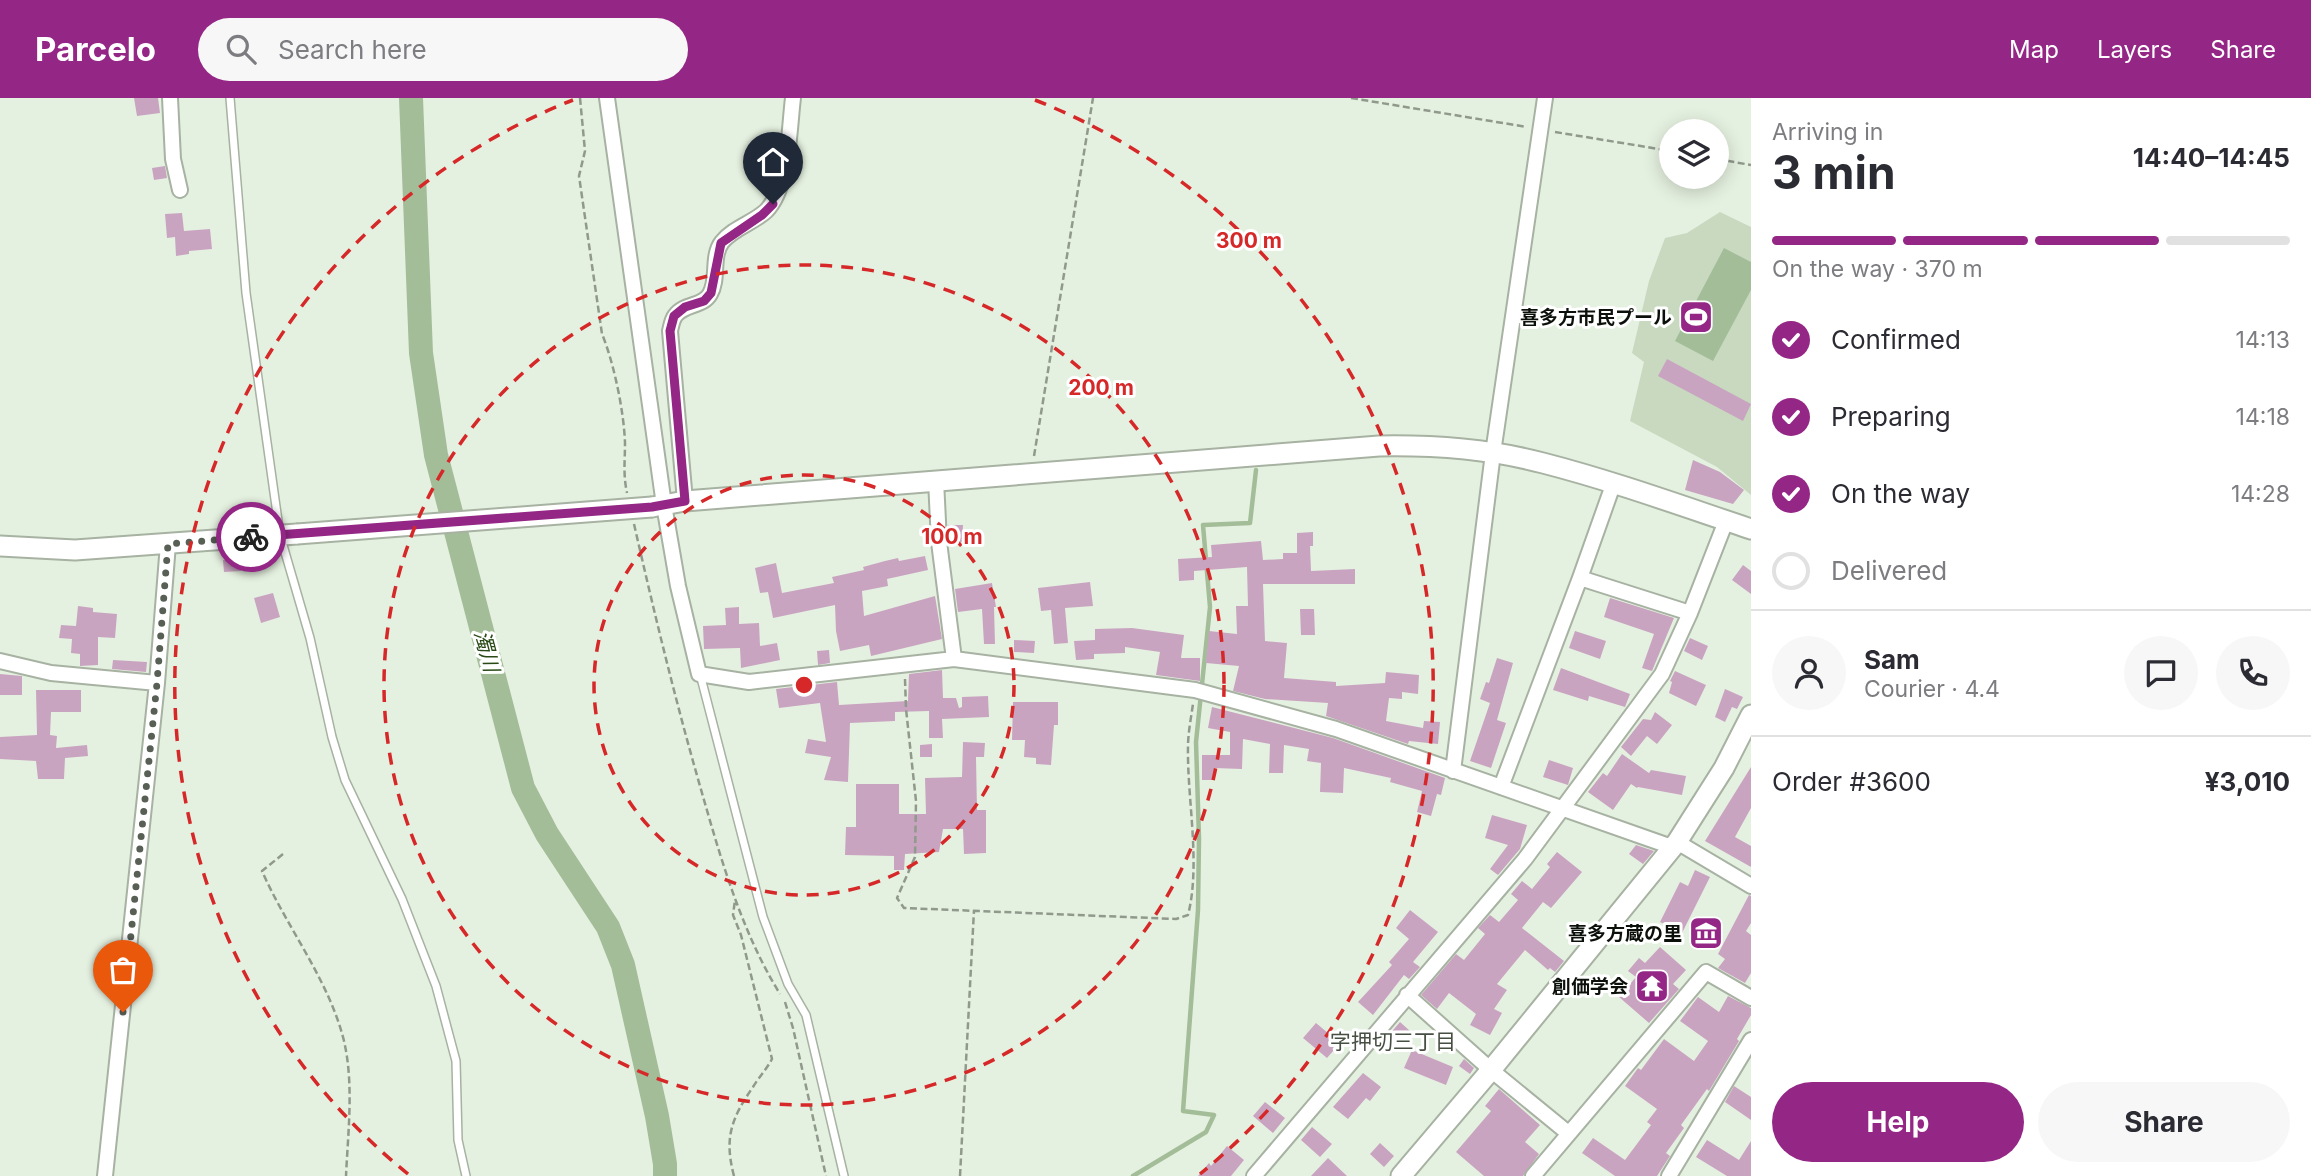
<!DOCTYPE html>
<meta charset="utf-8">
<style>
:root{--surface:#fff;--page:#f7f7f7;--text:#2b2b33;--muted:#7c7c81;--line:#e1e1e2;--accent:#942686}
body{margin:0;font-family:Inter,"Noto Sans JP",sans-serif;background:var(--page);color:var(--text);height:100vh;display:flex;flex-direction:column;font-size:26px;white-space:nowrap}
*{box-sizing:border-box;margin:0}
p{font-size:23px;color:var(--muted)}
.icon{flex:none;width:38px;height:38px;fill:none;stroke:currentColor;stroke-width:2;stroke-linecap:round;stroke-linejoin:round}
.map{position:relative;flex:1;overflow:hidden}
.panel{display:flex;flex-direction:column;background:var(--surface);width:560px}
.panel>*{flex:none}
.buttons{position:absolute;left:1659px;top:21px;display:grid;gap:14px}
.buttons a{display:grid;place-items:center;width:70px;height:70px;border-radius:50%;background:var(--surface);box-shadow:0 4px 18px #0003;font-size:35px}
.pin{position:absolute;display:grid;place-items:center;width:60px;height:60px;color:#fff;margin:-72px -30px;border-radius:50% 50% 50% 0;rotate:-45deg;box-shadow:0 0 7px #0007}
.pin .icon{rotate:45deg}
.courier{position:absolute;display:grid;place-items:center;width:70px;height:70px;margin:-35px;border:5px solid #942686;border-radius:50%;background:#fff;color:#222;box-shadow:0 2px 9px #0007}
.summary em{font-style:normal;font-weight:700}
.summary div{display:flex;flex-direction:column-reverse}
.summary{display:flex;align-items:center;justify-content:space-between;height:119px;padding:0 21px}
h1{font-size:46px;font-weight:700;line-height:52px}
.bar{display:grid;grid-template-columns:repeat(4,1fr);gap:10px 7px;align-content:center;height:84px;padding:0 21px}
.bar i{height:9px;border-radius:5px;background:var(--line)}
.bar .on{background:var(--accent)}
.bar p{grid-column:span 4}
.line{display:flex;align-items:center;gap:18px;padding:0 21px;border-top:2px solid var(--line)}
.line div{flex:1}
.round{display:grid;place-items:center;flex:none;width:74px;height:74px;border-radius:37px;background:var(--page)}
ol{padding:0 21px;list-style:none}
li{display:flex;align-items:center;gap:21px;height:77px}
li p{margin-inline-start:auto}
li .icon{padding:7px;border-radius:50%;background:var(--accent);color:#fff;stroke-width:4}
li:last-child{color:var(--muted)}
li i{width:38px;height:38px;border:4px solid var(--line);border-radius:50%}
.cta{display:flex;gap:14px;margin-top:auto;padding:14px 21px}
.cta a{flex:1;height:80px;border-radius:42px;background:var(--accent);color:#fff;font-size:28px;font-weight:700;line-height:80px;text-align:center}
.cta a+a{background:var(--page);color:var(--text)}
header{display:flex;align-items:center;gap:42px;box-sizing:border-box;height:98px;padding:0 35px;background:var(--accent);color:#fff}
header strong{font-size:33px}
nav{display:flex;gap:38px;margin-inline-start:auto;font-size:24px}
.search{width:490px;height:63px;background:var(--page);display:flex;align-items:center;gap:18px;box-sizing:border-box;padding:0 24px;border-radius:38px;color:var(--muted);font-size:26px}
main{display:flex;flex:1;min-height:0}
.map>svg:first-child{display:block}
.green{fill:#c8d9c0}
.water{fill:#a4bd99}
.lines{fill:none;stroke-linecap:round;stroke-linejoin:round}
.stream{stroke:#a4bd99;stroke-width:4.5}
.river{stroke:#a4bd99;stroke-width:24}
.building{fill:#c9a4c1}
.lane-casing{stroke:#a7b2a2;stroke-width:10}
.street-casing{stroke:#a7b2a2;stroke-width:18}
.secondary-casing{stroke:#a7b2a2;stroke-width:23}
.path{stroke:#90998c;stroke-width:2.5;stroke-dasharray:7 3.5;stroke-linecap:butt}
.lane{stroke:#fff;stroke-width:7}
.street{stroke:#fff;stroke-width:14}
.secondary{stroke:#fff;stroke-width:19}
.secondary-bridge-casing{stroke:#a7b2a2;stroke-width:23;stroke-linecap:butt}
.secondary-bridge{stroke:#fff;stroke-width:19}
.done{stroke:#585f55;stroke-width:7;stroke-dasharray:0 12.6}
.route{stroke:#942686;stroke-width:9}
.ring{fill:none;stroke:#d62828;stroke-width:3.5;stroke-dasharray:12 9}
.labels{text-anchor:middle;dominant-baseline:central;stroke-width:6;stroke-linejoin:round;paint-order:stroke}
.poi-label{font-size:19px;font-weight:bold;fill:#0c100a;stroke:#fff;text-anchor:end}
.water-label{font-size:21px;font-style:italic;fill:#294a16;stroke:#fff}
.neighbourhood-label{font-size:21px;fill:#464f42;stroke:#fff}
.centre{fill:#d62828;stroke:#fff;stroke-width:3.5}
.ring-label{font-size:21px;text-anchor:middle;font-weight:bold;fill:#d62828;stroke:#fff;stroke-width:6;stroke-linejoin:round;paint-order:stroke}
</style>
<header>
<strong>Parcelo</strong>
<div class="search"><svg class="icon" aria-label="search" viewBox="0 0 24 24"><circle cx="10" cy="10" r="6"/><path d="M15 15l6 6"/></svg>Search here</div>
<nav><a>Map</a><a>Layers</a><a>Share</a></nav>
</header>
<main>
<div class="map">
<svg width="1751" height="1078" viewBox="0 0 1751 1078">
<rect width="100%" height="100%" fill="#e5f1e0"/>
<path class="green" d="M1720,114L1751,129V397L1717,369L1630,323L1644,264L1632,255L1649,183L1665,140L1687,135Z"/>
<path class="water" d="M1724,150L1751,164V192L1713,263L1675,243Z"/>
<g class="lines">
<path class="stream" d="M1133,1078L1206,1034L1214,1017L1183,1013L1198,812L1199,740L1196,644L1210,509L1203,427L1250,425L1256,372"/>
<path class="river" d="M411,0L421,255L436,357L523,690L547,736L608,829L623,867L657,1018L665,1066V1078"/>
</g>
<path class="building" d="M134,0H158L160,15L137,18Z
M165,68L167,80L154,82L152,70Z
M182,115L184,133L210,131L212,151L189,153V156L176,158L175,139L167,140L165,116Z
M1667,261L1751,306L1743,323L1658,278Z
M1693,362L1720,374L1744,392L1733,406L1685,392Z
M948,427H963L962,444H949Z
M1313,434V448H1310L1311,473L1355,471V486H1263L1265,543L1287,545L1284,580L1336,584V588L1385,585L1386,574L1419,577L1418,596L1402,594V601L1389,600L1386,623L1423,630L1424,623L1440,624L1438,646L1409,643L1408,646L1326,618L1328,605L1265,601L1233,593L1239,568L1206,565L1209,533L1237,536L1236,508H1248L1247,469L1194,473V482L1179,483L1178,461L1212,459L1211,447L1261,443L1263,462L1283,461V455H1297V435Z
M925,458L928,472L887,481L888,488L862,493L864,518L935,498L942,541L871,558L869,547L840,553L836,533L835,507L773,520L768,494L760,495L755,470L776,465L782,495L834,485L832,479L864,472L863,469L885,463L898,460L899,463Z
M241,461V473L224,474L223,462Z
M1743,467L1751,473V496L1732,482Z
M1090,484L1093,508L1065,510L1068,545L1054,546L1051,512L1041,513L1038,490Z
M992,485L996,509H994L995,546H984L982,511L958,514L955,491Z
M273,495L280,519L261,525L254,500Z
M1610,500L1674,520L1652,573L1642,570L1654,536L1604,519Z
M78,508L93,510V514L117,516L115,540L98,539V567L80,568V556L71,555L72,541L59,540L61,527L76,528Z
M739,509V526L759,525L760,548L777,545L780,562L741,570L740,550L704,551L703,528L726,527L725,510Z
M1300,511H1314L1315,537H1301Z
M1132,530L1184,537L1181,560H1200V583L1156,577L1160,554L1125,549V555L1094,556V561L1076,562L1074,543L1095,542V531Z
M1575,533L1606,543L1600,561L1569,550Z
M1690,540L1708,548L1702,562L1684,553Z
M1014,542L1035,543L1034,555L1014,554Z
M829,552L830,565L818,567L817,553Z
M1497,560L1513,565L1497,622L1506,625L1491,670L1470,663L1490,605L1480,601L1486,584L1489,585Z
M113,562L147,564L146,574L112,571Z
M1561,570L1630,596L1625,609L1589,598L1588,603L1553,592Z
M942,572L943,600H956L959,610L962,609V599L988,598L989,619L942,621L943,640H929V613L895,614V623L850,625L848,684L824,682L831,659L805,655L808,641L826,644L820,605L779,610L776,591L837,584L839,607L908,603L909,576Z
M1675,573L1706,587L1696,608L1669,595L1672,584L1670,583Z
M0,576L22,578V597H0Z
M1725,591L1743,599L1737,611L1732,609L1725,624L1715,619Z
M36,592H81V614H51L50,637L57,638L56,650L87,647L88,658L65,660L64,681H38L36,663L0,661V639L37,637Z
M1013,604H1058V627H1054L1051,667L1036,666V660L1024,659L1025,642H1012Z
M1212,609L1333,640L1445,680L1441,697L1437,696L1431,718L1417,714L1422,693L1390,684L1391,680L1344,670L1343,695L1320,694L1321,665L1307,663L1309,651L1284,647L1283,675H1269L1270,646L1243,641L1242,671L1214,670V682H1202V657H1230V634L1208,630Z
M1655,614L1672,627L1657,646L1647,638L1631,658L1621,649L1643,621L1651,622Z
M963,644L985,645L984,659H976L977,712H986V755L964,756L963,731H943L939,754L905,756L904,772H894V758L845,757L846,729H856V686H899V716H926L925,680L962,679Z
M932,646V659H920V647Z
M1622,656L1649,675L1651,672L1686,678L1682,697L1638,689L1637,690L1631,686L1613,712L1588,694L1603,675L1607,678Z
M1549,662L1573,670L1568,687L1543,679Z
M1751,669V710L1735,739L1751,748V769L1705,743Z
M1492,717L1527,727L1520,751L1498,777L1490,771L1508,747L1485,740Z
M1636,747L1654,753L1643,766L1629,756Z
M1557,754L1582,774L1551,810L1543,804L1522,830L1564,863L1555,874L1550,870L1548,872L1525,852L1497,886L1507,892L1494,911L1502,915L1490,937L1470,927L1476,916L1449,895L1437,911L1421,897L1456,856L1464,862L1485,836L1478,830L1490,817L1499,824L1518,802L1511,796L1522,783L1532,791L1550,769L1547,766Z
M1695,772L1710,779L1682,835L1660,824L1680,784L1688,788Z
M1749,797L1751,798V825L1746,833L1751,837V875L1745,885L1718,870L1725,861L1718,856Z
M1410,812L1438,834L1413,864L1420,869L1409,881L1404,877L1373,917L1358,904L1392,867L1389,864L1409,841L1396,830Z
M1660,849L1686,872L1673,886L1679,891L1649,925L1619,899L1636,879L1628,873L1639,860L1645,865Z
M1728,898L1751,910V917L1737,941L1739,943L1709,993L1707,991L1681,1027L1684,1030L1666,1055L1670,1058L1657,1078H1615L1582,1055L1593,1040L1625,1062L1651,1027L1647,1024L1657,1011L1625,988L1638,970L1641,972L1664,941L1694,963L1708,943L1680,923L1698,899L1719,914Z
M1400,924L1410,933L1399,947L1388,938Z
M1316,925L1340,945L1327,960L1303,940Z
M1412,952L1453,969L1446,987L1404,970Z
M1464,961L1474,970L1470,976L1459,968Z
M1363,975L1381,989L1370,1003L1366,1000L1348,1021L1333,1009Z
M1734,988L1751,999V1022L1725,1004Z
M1499,991L1540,1027L1525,1044L1539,1056L1523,1078H1484L1456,1054L1491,1013L1485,1008Z
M1265,1004L1285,1020L1273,1035L1253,1018Z
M1312,1029L1332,1046L1320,1059L1301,1042Z
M1707,1042L1739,1062L1751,1043V1078H1727L1696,1059Z
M1380,1045L1394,1058L1384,1069L1370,1056Z
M1227,1048L1244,1062L1231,1078H1198L1209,1065L1211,1068Z
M1328,1060L1347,1078H1311Z"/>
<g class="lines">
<g class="lane-casing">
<path id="lane" d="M230,0L246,195L280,437L310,540L332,639L345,682L402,801L436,888L456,963L458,1042L466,1078
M700,576L763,819L788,886L806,917L844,1078"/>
</g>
<g class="street-casing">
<path id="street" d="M170,0L173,61L180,92
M607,0L664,407L678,488L699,576L749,584L954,561L1195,592L1336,631L1672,749
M936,382L939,444L954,561
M685,403L670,233C671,229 672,222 675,218C684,205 703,209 710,196C719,181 711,158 722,144C733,130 753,125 766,113C789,90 789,32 793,0
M1580,480L1690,515
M0,563L51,575L157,585
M1453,673L1493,355L1545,0
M1501,689L1580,480L1613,387
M1677,744L1751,788
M1407,897L1491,972L1568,1035
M105,1078L157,585L168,446
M1254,1078L1525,761L1662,576L1690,515L1726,423
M1533,1078L1706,874L1751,900
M1669,1078L1751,942"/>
</g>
<g class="secondary-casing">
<path id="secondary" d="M652,409L685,403L1379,348C1434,347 1490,351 1543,365C1613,383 1682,408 1751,431
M0,448L75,452L297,436
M1401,1078L1491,972L1677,744L1724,670L1751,617"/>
</g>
<path class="path" d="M580,0L585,53L579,78L602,236C614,265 624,314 625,345C625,364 623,376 627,395
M1351,0L1527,29
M1555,34L1671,53
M1717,61L1751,67
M1034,358L1093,0
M634,426C654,514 675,601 700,688C720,758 741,833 780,896
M905,581L906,611L916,703L915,759L897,800L904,810L1176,821L1188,817C1201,766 1187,701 1188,649C1188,635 1191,620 1193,606
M283,756L262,773C287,830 329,882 344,943C354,986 348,1034 346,1078
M785,904L793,930L826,1078
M734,1078C724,1040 731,1021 753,989C759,979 766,972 772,961L741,837L733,817L735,802
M960,1078L974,812"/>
<use href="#lane" class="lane"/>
<use href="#street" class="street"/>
<use href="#secondary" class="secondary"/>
<g class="secondary-bridge-casing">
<path id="secondary-bridge" d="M297,436L652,409"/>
</g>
<use href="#secondary-bridge" class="secondary-bridge"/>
</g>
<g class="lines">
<path class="done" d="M123,914L157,585L168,446L251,439"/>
<path class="route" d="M251,439L652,409L685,403L670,233L674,218L685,209L704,203L711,195L721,145L762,117L773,106"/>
</g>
<g class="ring">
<circle cx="804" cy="587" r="210"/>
<circle cx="804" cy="587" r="420"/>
<path d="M408 1076A629 629 0 0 1 573 2M1035 2A629 629 0 0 1 1200 1076"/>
</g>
<defs>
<g id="stadium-square" transform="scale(1.75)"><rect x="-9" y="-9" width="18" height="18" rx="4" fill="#942686" stroke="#fff"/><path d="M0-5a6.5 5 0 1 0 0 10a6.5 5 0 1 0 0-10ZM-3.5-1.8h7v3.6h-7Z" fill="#fff"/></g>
<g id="museum-square" transform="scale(1.75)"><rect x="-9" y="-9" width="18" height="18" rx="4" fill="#942686" stroke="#fff"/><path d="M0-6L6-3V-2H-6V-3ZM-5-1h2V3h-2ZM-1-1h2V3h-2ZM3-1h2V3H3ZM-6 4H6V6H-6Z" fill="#fff"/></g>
<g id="temple-square" transform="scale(1.75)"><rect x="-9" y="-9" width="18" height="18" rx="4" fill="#942686" stroke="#fff"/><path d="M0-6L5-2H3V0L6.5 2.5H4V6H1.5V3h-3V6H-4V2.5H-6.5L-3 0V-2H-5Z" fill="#fff"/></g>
</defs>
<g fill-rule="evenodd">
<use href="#stadium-square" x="1696" y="219"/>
<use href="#museum-square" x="1706" y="835"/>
<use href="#temple-square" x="1652" y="888"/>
</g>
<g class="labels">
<g class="poi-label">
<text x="1672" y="219">喜多方市民プール</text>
<text x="1682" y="835">喜多方蔵の里</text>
<text x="1628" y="888">創価学会</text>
</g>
<g class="water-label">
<text transform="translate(487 553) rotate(75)">濁川</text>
</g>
<g class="neighbourhood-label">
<text x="1393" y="943">字押切三丁目</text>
</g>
</g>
<circle cx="804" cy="587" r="10" class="centre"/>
<g class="ring-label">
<text x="1249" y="150">300 m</text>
<text x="1101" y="297">200 m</text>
<text x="952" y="446">100 m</text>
</g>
</svg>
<div class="buttons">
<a><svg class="icon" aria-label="layers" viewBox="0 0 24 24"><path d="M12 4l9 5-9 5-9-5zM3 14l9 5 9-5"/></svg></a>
</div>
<div class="pin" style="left:123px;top:914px;background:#ea580c"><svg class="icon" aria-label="bag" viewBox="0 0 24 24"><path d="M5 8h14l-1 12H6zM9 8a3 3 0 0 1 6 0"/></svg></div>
<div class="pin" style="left:773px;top:106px;background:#1f2937"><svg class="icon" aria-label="home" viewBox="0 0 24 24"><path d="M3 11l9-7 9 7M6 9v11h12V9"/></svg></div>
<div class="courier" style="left:251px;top:439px"><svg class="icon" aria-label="bike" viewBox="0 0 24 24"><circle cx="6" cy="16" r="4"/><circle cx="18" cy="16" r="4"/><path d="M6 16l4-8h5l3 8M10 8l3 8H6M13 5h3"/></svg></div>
</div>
<section class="panel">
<div class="summary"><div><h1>3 min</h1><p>Arriving in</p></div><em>14:40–14:45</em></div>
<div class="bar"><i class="on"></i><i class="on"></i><i class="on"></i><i></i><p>On the way · 370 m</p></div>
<ol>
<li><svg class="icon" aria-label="check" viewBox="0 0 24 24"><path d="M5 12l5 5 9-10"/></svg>Confirmed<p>14:13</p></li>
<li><svg class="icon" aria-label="check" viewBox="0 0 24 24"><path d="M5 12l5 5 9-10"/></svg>Preparing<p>14:18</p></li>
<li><svg class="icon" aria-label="check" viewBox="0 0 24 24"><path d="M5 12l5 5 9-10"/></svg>On the way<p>14:28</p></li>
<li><i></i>Delivered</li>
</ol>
<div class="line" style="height:126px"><a class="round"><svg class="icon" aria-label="person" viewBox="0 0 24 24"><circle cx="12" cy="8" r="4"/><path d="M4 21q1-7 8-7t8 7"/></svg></a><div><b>Sam</b><p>Courier · 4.4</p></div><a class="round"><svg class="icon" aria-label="chat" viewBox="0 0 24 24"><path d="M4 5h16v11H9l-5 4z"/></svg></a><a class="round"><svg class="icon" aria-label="phone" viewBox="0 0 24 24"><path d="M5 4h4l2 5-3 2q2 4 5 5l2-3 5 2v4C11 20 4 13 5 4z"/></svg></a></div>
<div class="line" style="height:91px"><div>Order #3600</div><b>¥3,010</b></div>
<div class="cta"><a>Help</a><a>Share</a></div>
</section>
</main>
